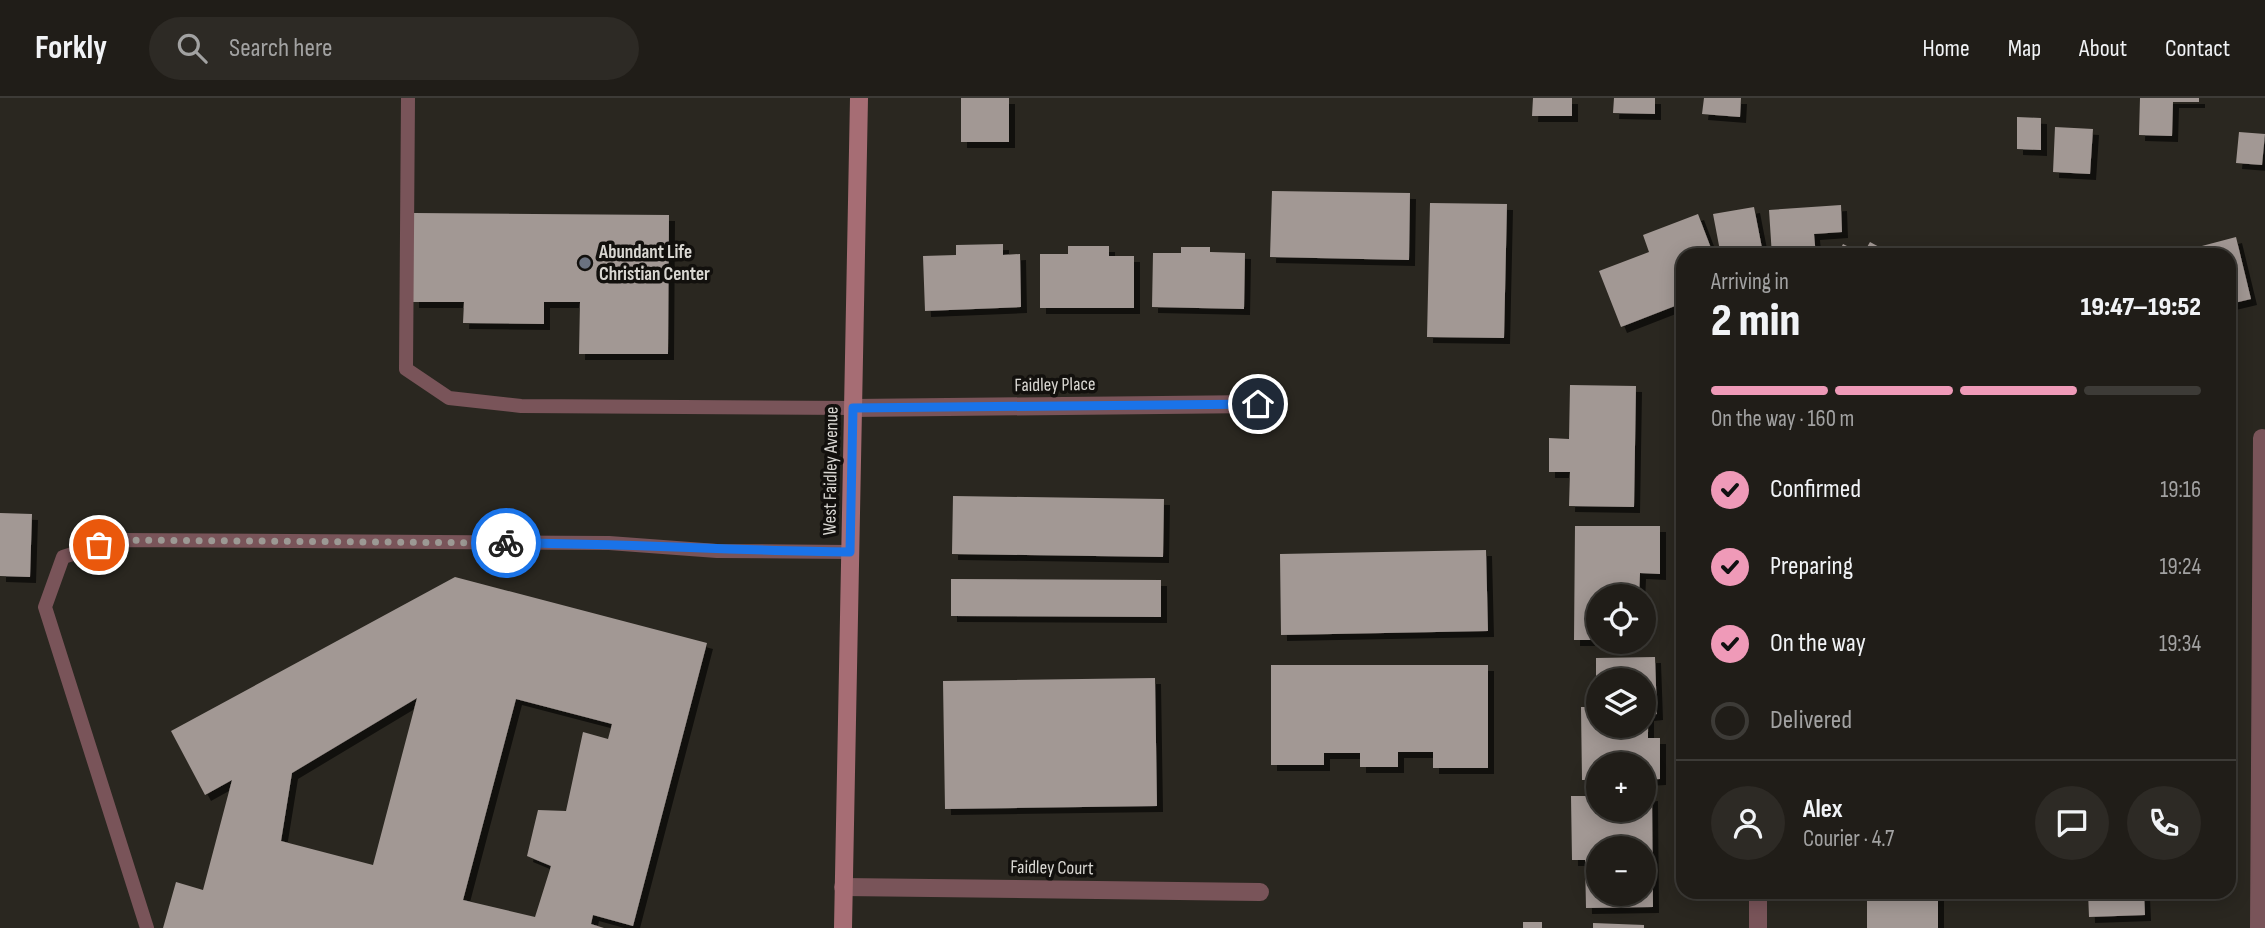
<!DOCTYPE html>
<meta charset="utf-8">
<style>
:root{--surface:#201d18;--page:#2d2a25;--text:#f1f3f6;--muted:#a2a2a2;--line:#3d3b37;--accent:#ef9ab8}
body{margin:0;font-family:"Sofia Sans Condensed",sans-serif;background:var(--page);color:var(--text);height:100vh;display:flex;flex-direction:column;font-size:26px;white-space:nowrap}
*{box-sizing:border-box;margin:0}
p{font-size:23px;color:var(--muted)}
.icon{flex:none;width:38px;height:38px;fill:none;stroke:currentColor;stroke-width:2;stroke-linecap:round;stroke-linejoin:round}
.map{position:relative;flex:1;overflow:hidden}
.panel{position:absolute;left:1676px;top:150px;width:560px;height:651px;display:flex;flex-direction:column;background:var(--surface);border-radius:21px;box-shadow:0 4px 18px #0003,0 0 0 2px var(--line)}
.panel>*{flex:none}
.tools{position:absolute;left:1586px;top:486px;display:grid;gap:14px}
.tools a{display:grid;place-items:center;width:70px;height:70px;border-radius:50%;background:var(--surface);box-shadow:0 4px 18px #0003,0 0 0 2px var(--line);font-size:35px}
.pin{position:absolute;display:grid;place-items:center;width:60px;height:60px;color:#fff;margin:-30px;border:4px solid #fff;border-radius:50%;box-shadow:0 2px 7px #0007}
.courier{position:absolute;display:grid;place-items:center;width:70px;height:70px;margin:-35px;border:5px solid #1a73e8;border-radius:50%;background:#fff;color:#222;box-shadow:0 2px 9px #0007}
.summary em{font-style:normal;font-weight:800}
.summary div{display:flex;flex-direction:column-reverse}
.summary{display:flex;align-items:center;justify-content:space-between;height:119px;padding:0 35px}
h1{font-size:46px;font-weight:800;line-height:52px}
.bar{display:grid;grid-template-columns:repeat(4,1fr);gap:10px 7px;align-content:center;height:84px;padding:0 35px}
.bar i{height:9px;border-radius:5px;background:var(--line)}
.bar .active{background:var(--accent)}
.bar p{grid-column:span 4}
.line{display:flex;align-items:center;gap:18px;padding:0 35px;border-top:2px solid var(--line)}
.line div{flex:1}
.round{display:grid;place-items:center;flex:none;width:74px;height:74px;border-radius:37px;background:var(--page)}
ol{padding:0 35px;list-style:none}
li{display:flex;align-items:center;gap:21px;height:77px}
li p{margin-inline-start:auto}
li .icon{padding:7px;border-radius:50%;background:var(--accent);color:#111;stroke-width:4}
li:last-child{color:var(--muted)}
li i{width:38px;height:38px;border:4px solid var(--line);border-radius:50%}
header{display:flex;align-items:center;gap:42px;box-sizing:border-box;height:98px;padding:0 35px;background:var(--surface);border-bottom:2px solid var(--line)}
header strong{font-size:33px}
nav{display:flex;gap:38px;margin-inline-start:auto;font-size:24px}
.search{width:490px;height:63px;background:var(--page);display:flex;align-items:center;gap:18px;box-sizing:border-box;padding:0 24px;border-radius:38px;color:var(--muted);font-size:26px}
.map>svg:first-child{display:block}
.building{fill:#a29894;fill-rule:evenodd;filter:url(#shadow)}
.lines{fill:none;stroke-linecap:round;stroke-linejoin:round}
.lane{stroke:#795459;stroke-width:14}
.street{stroke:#795459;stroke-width:18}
.secondary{stroke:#a66d74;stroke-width:18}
.done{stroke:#9c9994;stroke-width:7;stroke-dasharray:0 12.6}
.route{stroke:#1a73e8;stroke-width:9}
.worship-dot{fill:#6b7280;stroke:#12100d;stroke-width:2.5}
.labels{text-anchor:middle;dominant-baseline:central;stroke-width:7;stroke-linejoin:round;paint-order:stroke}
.poi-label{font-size:19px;font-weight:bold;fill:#d9d7d2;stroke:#12100d;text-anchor:start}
.street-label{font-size:19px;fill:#d9d7d2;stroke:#12100d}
</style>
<header>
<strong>Forkly</strong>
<div class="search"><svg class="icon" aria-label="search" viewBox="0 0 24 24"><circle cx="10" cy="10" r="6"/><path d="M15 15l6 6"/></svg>Search here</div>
<nav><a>Home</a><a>Map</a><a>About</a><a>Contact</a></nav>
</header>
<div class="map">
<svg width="2265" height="830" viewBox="0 0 2265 830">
<defs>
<filter id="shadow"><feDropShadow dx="6" dy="6" stdDeviation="0" flood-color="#0009"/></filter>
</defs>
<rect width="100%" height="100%" fill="#2a2720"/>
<path class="building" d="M961,0H1009V44H961Z
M1533,0H1572V18H1532Z
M1614,0H1655V16L1613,15Z
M1704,0H1741L1740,19L1702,16Z
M2140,0H2199V4H2173L2172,38L2139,37Z
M2017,19L2041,20V52L2017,51Z
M2055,29L2093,31L2090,76L2053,74Z
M2239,34L2265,36L2262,67L2236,65Z
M1272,93L1410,95L1409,162L1270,159Z
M1430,105L1507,106L1504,240L1427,239Z
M1841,107L1842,134L1814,136L1816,158H1772L1769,112Z
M1754,109L1762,150L1721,158L1713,116Z
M413,115L669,117L668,256H579L580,204H544V226L463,225L464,204H413Z
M1698,116L1714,158H1684V229L1675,208L1621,229L1599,173L1649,154L1643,137Z
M2236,139L2251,201L2230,206V158H2164Z
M1870,144L1896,158H1837L1843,146L1863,156Z
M1003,146V157L1020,156L1021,209L925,213L923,158L956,157V147Z
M1068,148H1109V158H1134V210H1040V156H1068Z
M1181,149H1210V154L1245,155L1244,211L1152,209L1153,155H1181Z
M1570,287L1636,288L1634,409L1569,408L1570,374H1549V340L1569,341Z
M953,398L1164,401L1163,459L952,456Z
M0,415L32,416L30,479L0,478Z
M1575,428H1660V476L1640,475L1639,499H1598V542H1574Z
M1486,452L1488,533L1281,537L1280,456Z
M455,479L707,545L633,828L593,817L591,826L604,830H163L176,784L203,792L232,682L205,697L171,633ZM417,600L373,767L281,743L292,675ZM516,601L612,626L608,641L583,634L566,713L538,712L527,758L551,768L535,819L463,802Z
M951,481L1161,482V519L951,518Z
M1655,559L1657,616L1648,617V640H1660V681L1643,682V667H1598V682H1582L1581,609H1598V628H1643V583H1596V560Z
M1271,567H1488V670H1433V654H1398V669H1360V655H1324V667H1271Z
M1155,580L1157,708L945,711L943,583Z
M1652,697L1653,809L1586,810L1585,762H1572L1571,698H1598V712H1643V698ZM1598,751H1643V796H1598Z
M1878,794H1938V830H1867V796Z
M2088,794H2144L2145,817L2089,819Z
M1523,824H1542V830H1523Z
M1593,825L1644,827V830H1593Z"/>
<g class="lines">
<path class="lane" d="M408,0L406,271L449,300L521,308L853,310
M147,830L45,509L63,459L117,442L609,445L717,453L850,454"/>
<path class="street" d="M853,310L1258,306
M843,789L1260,794
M1758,830V794
M2259,830L2262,340"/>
<path class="secondary" d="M843,830L859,0"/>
</g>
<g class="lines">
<path class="done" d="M99,447L117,442L506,445"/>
<path class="route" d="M506,445C621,445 735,453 850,454L853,310L1258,306"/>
</g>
<circle class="worship-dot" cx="585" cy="165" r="7"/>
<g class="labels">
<g class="poi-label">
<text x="599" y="154">Abundant Life<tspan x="599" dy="22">Christian Center</tspan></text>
</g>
<g class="street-label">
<text transform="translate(1055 287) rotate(-1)">Faidley Place</text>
<text transform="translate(831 373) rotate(-89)">West Faidley Avenue</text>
<text transform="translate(1052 770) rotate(1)">Faidley Court</text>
</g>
</g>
</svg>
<div class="tools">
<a><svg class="icon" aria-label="locate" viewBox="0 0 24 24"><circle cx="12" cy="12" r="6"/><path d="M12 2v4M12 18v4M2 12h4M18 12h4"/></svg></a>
<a><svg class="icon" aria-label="layers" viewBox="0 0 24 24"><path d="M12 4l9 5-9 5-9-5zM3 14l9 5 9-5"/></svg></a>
<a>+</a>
<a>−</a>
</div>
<div class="pin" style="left:99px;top:447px;background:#ea580c"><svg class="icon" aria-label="bag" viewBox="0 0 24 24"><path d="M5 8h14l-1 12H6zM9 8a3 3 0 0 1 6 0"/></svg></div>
<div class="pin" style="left:1258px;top:306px;background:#1f2937"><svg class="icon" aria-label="home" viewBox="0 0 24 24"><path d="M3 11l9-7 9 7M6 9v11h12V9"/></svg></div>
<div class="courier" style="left:506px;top:445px"><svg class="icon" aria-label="bike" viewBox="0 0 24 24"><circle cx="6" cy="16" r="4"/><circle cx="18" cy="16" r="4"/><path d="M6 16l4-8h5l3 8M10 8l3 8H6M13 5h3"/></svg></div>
<section class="panel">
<div class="summary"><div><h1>2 min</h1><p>Arriving in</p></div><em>19:47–19:52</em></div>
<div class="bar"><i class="active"></i><i class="active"></i><i class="active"></i><i></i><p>On the way · 160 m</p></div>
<ol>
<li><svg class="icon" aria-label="check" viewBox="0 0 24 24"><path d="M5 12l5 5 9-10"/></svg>Confirmed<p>19:16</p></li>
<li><svg class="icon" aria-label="check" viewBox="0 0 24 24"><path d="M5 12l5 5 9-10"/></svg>Preparing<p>19:24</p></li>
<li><svg class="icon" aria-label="check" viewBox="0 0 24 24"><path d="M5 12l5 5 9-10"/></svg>On the way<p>19:34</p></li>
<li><i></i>Delivered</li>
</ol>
<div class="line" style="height:126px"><a class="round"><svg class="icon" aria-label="person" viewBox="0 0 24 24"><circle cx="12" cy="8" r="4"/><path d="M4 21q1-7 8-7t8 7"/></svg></a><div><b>Alex</b><p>Courier · 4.7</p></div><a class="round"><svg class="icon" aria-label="chat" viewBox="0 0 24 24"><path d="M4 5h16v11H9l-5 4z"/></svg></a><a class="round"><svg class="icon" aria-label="phone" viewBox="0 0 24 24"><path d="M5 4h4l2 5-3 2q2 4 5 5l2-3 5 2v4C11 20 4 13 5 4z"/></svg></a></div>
</section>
</div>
